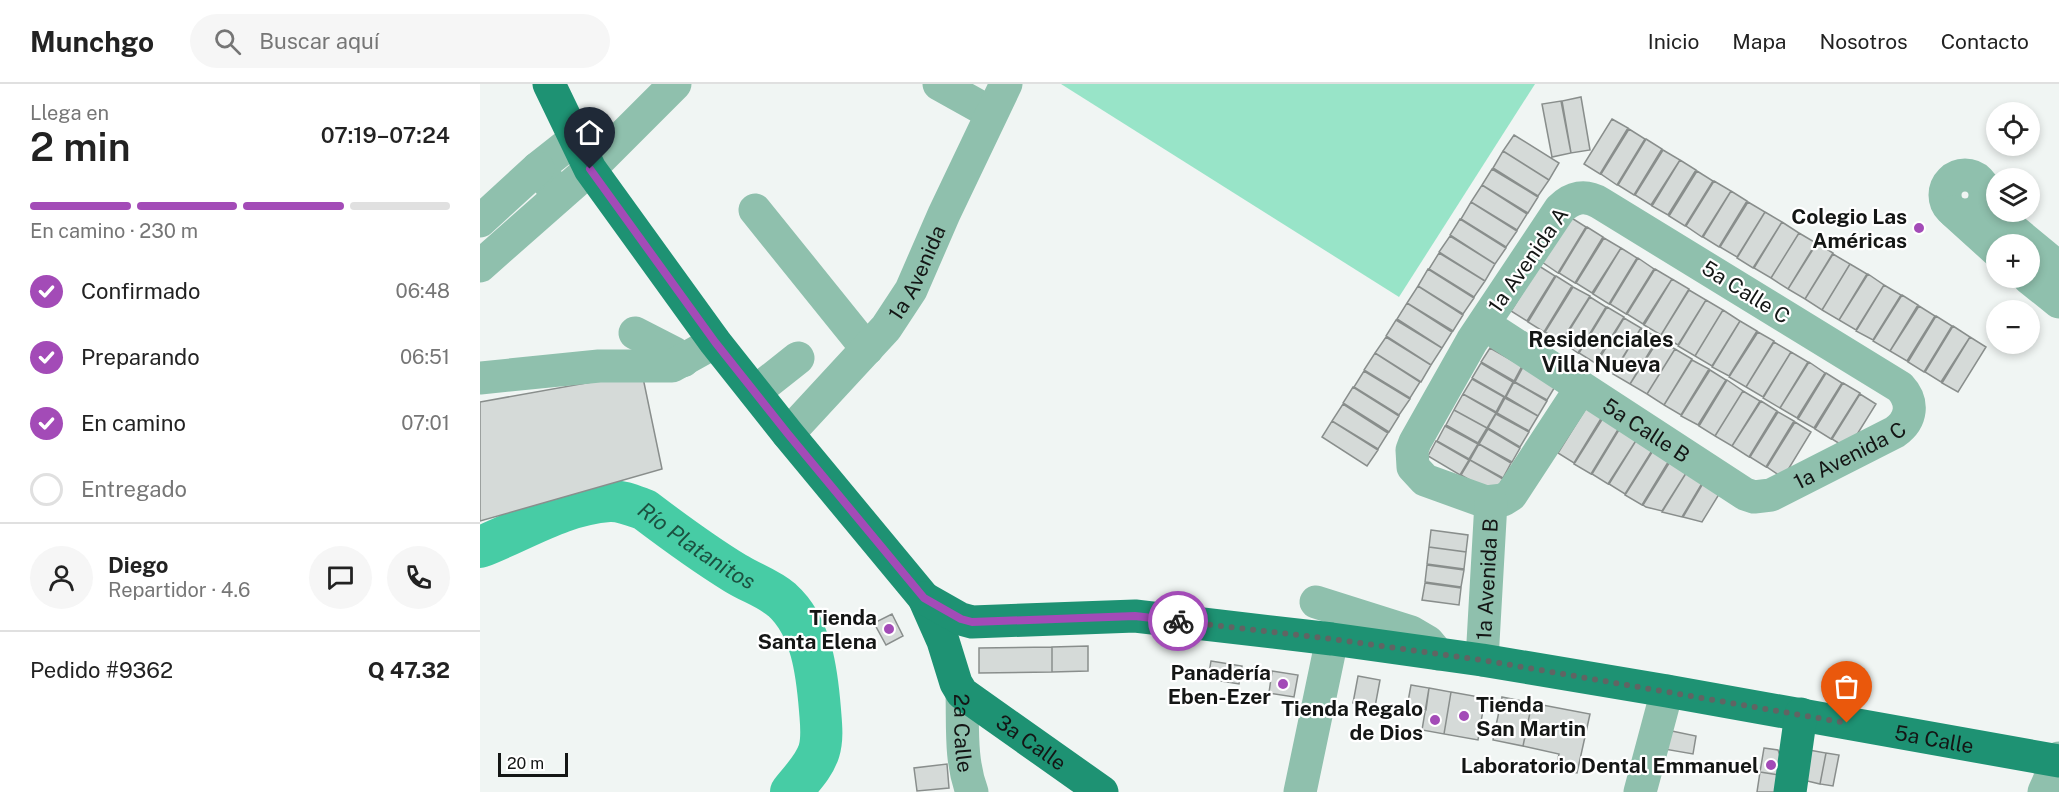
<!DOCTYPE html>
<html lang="es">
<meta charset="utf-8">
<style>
:root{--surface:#fff;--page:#f6f6f6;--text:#222;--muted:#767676;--line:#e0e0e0;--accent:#a34bb7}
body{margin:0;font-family:"Public Sans",sans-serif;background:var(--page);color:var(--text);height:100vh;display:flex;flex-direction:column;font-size:22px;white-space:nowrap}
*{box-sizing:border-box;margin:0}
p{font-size:20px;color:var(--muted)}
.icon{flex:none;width:33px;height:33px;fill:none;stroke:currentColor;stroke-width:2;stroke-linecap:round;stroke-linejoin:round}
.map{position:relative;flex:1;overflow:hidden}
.details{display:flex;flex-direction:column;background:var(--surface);width:480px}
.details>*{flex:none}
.tools{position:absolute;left:1506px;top:18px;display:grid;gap:12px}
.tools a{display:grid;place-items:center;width:54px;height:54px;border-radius:50%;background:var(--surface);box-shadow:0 3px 9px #0003;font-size:30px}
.scale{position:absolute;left:18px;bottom:15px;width:70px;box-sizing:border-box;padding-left:6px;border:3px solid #141615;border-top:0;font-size:16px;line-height:21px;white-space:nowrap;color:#141615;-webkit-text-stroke:4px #fff;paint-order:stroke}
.pin{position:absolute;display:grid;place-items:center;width:51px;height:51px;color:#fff;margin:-62px -26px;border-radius:50% 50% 50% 0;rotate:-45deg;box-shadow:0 0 6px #0007}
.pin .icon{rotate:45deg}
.courier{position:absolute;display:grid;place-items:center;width:60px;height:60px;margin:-30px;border:4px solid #a34bb7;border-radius:50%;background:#fff;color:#222;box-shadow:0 2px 8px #0007}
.head em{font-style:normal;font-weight:600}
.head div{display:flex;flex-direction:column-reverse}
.head{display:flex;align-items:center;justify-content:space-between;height:102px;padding:0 30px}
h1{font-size:39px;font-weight:600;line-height:45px}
.bar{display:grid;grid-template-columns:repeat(4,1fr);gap:9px 6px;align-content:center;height:72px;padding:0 30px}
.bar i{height:8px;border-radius:4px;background:var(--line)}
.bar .current{background:var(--accent)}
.bar p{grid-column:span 4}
.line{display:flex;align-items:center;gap:15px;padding:0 30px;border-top:2px solid var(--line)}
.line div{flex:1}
.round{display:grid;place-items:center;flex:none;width:63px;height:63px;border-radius:32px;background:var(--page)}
ol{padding:0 30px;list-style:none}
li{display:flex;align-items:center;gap:18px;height:66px}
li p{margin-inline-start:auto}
li .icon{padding:6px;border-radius:50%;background:var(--accent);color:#fff;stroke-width:4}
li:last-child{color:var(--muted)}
li i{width:33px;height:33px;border:3px solid var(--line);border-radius:50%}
header{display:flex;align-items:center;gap:36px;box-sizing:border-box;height:84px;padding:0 30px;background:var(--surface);border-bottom:2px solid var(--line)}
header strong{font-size:28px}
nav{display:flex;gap:33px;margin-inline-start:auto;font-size:21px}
.search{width:420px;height:54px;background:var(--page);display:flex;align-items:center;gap:15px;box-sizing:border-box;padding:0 21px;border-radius:33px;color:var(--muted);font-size:22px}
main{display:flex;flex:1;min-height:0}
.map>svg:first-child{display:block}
.green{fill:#98e4c8}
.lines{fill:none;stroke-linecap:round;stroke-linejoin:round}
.river{stroke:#47cca5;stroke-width:42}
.building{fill:#d5dad8;stroke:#898e8c;stroke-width:1.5}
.minor{stroke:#8fc0ad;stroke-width:33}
.major{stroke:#1e9273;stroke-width:33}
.done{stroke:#616463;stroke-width:6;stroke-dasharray:0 10.8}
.route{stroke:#a34bb7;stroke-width:8}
.poi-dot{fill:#a34bb7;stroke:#fff;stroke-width:2}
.labels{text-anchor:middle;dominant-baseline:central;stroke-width:4.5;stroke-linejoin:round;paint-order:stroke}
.poi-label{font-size:21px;font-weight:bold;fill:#141615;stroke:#fff;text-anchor:end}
.street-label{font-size:21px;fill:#141615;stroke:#fff}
.neighbourhood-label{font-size:22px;font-weight:bold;fill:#141615;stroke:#fff}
.water-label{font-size:22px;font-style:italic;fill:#1c5241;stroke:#fff}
</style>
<header>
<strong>Munchgo</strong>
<div class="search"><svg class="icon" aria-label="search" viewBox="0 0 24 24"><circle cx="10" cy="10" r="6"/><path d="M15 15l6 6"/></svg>Buscar aquí</div>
<nav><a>Inicio</a><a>Mapa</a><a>Nosotros</a><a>Contacto</a></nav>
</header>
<main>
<section class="details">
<div class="head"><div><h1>2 min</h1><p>Llega en</p></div><em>07:19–07:24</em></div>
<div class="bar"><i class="current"></i><i class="current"></i><i class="current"></i><i></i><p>En camino · 230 m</p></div>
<ol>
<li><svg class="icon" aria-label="check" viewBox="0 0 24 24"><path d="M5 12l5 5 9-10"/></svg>Confirmado<p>06:48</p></li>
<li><svg class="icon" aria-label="check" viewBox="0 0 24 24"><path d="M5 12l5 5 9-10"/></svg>Preparando<p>06:51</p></li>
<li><svg class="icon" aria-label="check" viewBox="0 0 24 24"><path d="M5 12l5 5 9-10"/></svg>En camino<p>07:01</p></li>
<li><i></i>Entregado</li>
</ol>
<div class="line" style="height:108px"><a class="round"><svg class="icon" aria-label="person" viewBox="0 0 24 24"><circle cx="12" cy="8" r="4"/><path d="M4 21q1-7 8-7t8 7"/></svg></a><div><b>Diego</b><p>Repartidor · 4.6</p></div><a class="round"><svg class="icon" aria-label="chat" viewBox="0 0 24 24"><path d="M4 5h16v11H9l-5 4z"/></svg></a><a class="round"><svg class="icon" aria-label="phone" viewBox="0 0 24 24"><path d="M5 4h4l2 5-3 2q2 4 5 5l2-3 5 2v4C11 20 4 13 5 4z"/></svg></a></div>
<div class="line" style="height:78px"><div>Pedido #9362</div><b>Q 47.32</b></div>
</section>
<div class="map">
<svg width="1579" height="708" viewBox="0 0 1579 708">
<rect width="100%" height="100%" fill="#f0f5f3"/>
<path class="green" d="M581,0H1055L919,213Z"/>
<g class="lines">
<path class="river" id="s1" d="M0,463C42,447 83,420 129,417C141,416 154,422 165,426C194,448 224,470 255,489C271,499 288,504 302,516C332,543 337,589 340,626C341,639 343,654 339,667C334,683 321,695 311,708"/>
</g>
<path class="building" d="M1101,13L1110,66L1091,69L1082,17Z
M1081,17L1091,69L1072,73L1062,20Z
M1132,35L1148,44L1120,90L1104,80Z
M1149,45L1165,55L1137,101L1121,90Z
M1034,51L1079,79L1069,96L1023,67Z
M1166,55L1182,65L1154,111L1138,101Z
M1183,66L1200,76L1171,121L1155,111Z
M1023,67L1069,96L1058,112L1013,84Z
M1200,76L1216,86L1188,131L1172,122Z
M1012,85L1058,113L1048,129L1002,101Z
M1217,87L1233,97L1205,142L1189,132Z
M1234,97L1251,107L1222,153L1206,142Z
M1002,101L1047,130L1037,146L991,118Z
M1251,107L1267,117L1239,163L1223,153Z
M991,118L1037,147L1026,163L981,135Z
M1268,118L1285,128L1257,173L1240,163Z
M1285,128L1302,138L1273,184L1257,174Z
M1090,133L1106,143L1078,189L1062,178Z
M980,135L1026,164L1015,180L970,151Z
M1302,138L1319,149L1291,194L1274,184Z
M1107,143L1123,153L1095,199L1079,189Z
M1319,149L1336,159L1308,205L1291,194Z
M970,152L1015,180L1005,197L959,168Z
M1124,154L1141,164L1112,209L1096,199Z
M1337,159L1353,169L1325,215L1308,205Z
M1141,164L1157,174L1129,220L1113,210Z
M959,169L1005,197L994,213L949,185Z
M1353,170L1370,180L1342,226L1325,215Z
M1158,174L1174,185L1146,230L1130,220Z
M1370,180L1387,190L1359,236L1342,226Z
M1059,182L1075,192L1047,237L1031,227Z
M948,185L994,214L983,230L938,202Z
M1175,185L1192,195L1163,240L1147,230Z
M1388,190L1404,201L1376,246L1359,236Z
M1076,192L1092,202L1064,248L1048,238Z
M1192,195L1209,205L1181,251L1164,241Z
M1404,201L1421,211L1393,256L1376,247Z
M938,202L983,231L973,247L927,219Z
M1093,203L1110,212L1081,258L1065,248Z
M1209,206L1226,216L1198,261L1181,251Z
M1422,211L1438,221L1410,267L1393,257Z
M1110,213L1126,223L1098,269L1082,258Z
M1226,216L1243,226L1215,272L1198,262Z
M927,219L972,248L962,264L917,235Z
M1439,222L1455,232L1427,277L1410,267Z
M1127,223L1144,233L1115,279L1099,269Z
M1243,226L1260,237L1232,282L1215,272Z
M1456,232L1472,242L1444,288L1428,278Z
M1144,234L1161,244L1133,289L1116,280Z
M916,236L962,264L951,281L906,252Z
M1260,237L1277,247L1249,292L1232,283Z
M1473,242L1490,253L1461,298L1445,288Z
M1161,244L1178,254L1150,300L1133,290Z
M1278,248L1294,257L1266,303L1249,293Z
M906,253L951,281L941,298L895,269Z
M1490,253L1506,263L1478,308L1462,299Z
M1179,255L1195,265L1167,310L1150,300Z
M1294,258L1311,268L1283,313L1266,303Z
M1010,264L1042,282L1034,297L1001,278Z
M1195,265L1212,275L1184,321L1167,310Z
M1311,268L1328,278L1300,324L1283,314Z
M895,269L940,298L930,314L884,286Z
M1212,276L1229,285L1201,331L1184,321Z
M1329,278L1345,289L1317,334L1300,324Z
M1001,279L1033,298L1025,313L992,294Z
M1043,283L1076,301L1067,316L1035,298Z
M1230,286L1246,296L1218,341L1201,332Z
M884,287L930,315L919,331L874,303Z
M162,289L182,385L0,437V318Z
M1346,289L1362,299L1334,344L1318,335Z
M992,295L1024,313L1016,328L983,310Z
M1247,296L1263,307L1235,352L1219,342Z
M1034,298L1067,317L1058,332L1026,313Z
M1363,299L1380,309L1351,355L1335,345Z
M873,303L919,332L909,348L863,319Z
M1263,307L1280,317L1252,362L1235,352Z
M983,310L1016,329L1007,344L974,326Z
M1380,310L1396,320L1368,365L1352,355Z
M1025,314L1058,332L1049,347L1017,329Z
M1281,317L1297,327L1269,373L1252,362Z
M863,320L908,349L898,365L852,337Z
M1106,324L1122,333L1094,379L1078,369Z
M974,326L1007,344L998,359L966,341Z
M1298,328L1314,337L1286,383L1270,373Z
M1016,330L1049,348L1040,363L1008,344Z
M1123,334L1139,344L1111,390L1094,380Z
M852,337L898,366L887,382L842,353Z
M1315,338L1331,348L1303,394L1287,383Z
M965,342L998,360L989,375L957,357Z
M1140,344L1157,355L1128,400L1112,390Z
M1008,345L1040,364L1032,378L999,360Z
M1157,355L1173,365L1145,410L1129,400Z
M956,357L989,376L980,391L948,372Z
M999,360L1031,379L1023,394L990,376Z
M1174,365L1190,375L1162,421L1145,411Z
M990,376L1023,395L1014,410L981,391Z
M1191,376L1208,386L1182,427L1166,423L1163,421Z
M1208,386L1224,396L1202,433L1182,428Z
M1225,396L1241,407L1222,438L1203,433Z
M951,446L988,451L986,468L949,463Z
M949,463L986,468L984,485L947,480Z
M947,481L984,486L981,503L945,498Z
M945,499L981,504L979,521L942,516Z
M412,530L423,552L406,561L394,539Z
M608,562V587L572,588V563Z
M572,563V588L499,589V564Z
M731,577L762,582L759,600L728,595Z
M792,587L818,591L814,613L789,609Z
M878,592L900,596L895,623L873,619Z
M931,601L949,604L946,626L927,623Z
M949,604L971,608L964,650L942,646Z
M971,608L1005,614L998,656L964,650Z
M1022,613L1052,619L1043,662L1013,656Z
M1052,619L1110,630L1097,689L1076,685L1079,670L1043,662Z
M1187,646L1216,652L1213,670L1184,665Z
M1284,664L1298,666L1301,674L1299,691L1280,688Z
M1329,666L1346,669L1340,700L1323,696Z
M1346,669L1359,671L1353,702L1340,700Z
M467,680L469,704L437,707L434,684Z
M1280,688L1299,691L1296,708H1277Z"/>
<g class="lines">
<g class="minor">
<path d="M459,0L511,29"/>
<circle cx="1485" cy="111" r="20"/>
<path d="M79,112L58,84L96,54"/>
<path d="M1503,121L1579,184"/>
<path d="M275,126L387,265"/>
<path d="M1474,128L1516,166"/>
<path d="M0,137L58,84"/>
<path d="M0,182L110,85L195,0"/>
<path d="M1549,194L1579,218"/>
<path id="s2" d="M1004,240L1265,410L1274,413L1291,411L1415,348C1432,336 1434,318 1420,303L1120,119C1105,110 1092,113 1080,125L992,257L935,358L932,366L933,383L945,396L1006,418L1023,416L1031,411L1101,304"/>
<path d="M155,249L194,269L203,277"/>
<path d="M0,294L119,282H192L235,258"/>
<path d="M275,308L318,274"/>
<path id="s3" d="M308,350L406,244L431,206L464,130L526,0"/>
<path d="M836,518L931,548L948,558L958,570"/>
<path id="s4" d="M1002,576L1011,418"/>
<path id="s5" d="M482,609C483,643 480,676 492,708"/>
<path d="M820,708L852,555"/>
<path d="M1160,708L1187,607"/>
<path d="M1564,708L1579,674"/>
</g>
<g class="major">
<path id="s6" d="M69,0L110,85L235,258L308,350L444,514L463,557L476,599L482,609L622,708"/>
<path id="s7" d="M444,514L481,535L492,538L655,532L852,555L1002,576L1187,607L1579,677"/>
<path d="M1310,708L1321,630"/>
</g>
</g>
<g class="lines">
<path class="done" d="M698,537L852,555L1002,576L1367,639"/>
<path class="route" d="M110,85L235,258L308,350L444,514L481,535L492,538L655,532L698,537"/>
</g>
<g class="poi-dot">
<circle cx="1439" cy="144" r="6"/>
<circle cx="409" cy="545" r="6"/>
<circle cx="803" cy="600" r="6"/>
<circle cx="984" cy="632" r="6"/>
<circle cx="955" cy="636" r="6"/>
<circle cx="1291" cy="681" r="6"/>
</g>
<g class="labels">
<g class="poi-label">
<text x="1427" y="132">Colegio Las<tspan x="1427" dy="24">Américas</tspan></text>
<text x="397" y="533">Tienda<tspan x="397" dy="24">Santa Elena</tspan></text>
<text x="791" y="588">Panadería<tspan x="791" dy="24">Eben-Ezer</tspan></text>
<text x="996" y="620" text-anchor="start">Tienda<tspan x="996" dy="24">San Martin</tspan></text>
<text x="943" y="624">Tienda Regalo<tspan x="943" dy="24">de Dios</tspan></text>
<text x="1279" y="681">Laboratorio Dental Emmanuel</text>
</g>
<g class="street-label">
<text transform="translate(1048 176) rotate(-55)">1a Avenida A</text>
<text stroke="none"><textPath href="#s3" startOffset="208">1a Avenida</textPath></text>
<text transform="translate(1266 208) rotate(32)">5a Calle C</text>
<text stroke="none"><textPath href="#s2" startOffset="194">5a Calle B</textPath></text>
<text stroke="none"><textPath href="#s2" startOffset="426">1a Avenida C</textPath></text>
<text stroke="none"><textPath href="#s4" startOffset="81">1a Avenida B</textPath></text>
<text stroke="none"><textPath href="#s5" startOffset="40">2a Calle</textPath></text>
<text stroke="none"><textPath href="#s7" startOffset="1026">5a Calle</textPath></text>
<text stroke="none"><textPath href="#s6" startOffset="826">3a Calle</textPath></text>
</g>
<g class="neighbourhood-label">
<text x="1121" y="255">Residenciales<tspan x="1121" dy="25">Villa Nueva</tspan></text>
</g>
<g class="water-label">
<text stroke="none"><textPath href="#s1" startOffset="238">Río Platanitos</textPath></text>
</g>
</g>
</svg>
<div class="tools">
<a><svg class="icon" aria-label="locate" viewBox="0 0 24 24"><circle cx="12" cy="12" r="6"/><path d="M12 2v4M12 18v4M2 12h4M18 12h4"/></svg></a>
<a><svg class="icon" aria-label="layers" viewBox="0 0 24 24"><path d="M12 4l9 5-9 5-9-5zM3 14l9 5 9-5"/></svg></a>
<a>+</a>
<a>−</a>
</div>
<div class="scale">20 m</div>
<div class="pin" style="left:1367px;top:639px;background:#ea580c"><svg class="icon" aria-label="bag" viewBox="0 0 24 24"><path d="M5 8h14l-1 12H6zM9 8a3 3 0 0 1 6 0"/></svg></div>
<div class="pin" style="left:110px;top:85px;background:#1f2937"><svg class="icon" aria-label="home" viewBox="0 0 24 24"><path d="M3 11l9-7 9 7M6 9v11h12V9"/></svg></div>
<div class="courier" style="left:698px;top:537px"><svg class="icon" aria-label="bike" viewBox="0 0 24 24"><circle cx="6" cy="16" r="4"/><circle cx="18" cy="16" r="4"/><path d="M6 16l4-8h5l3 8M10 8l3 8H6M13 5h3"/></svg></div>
</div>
</main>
